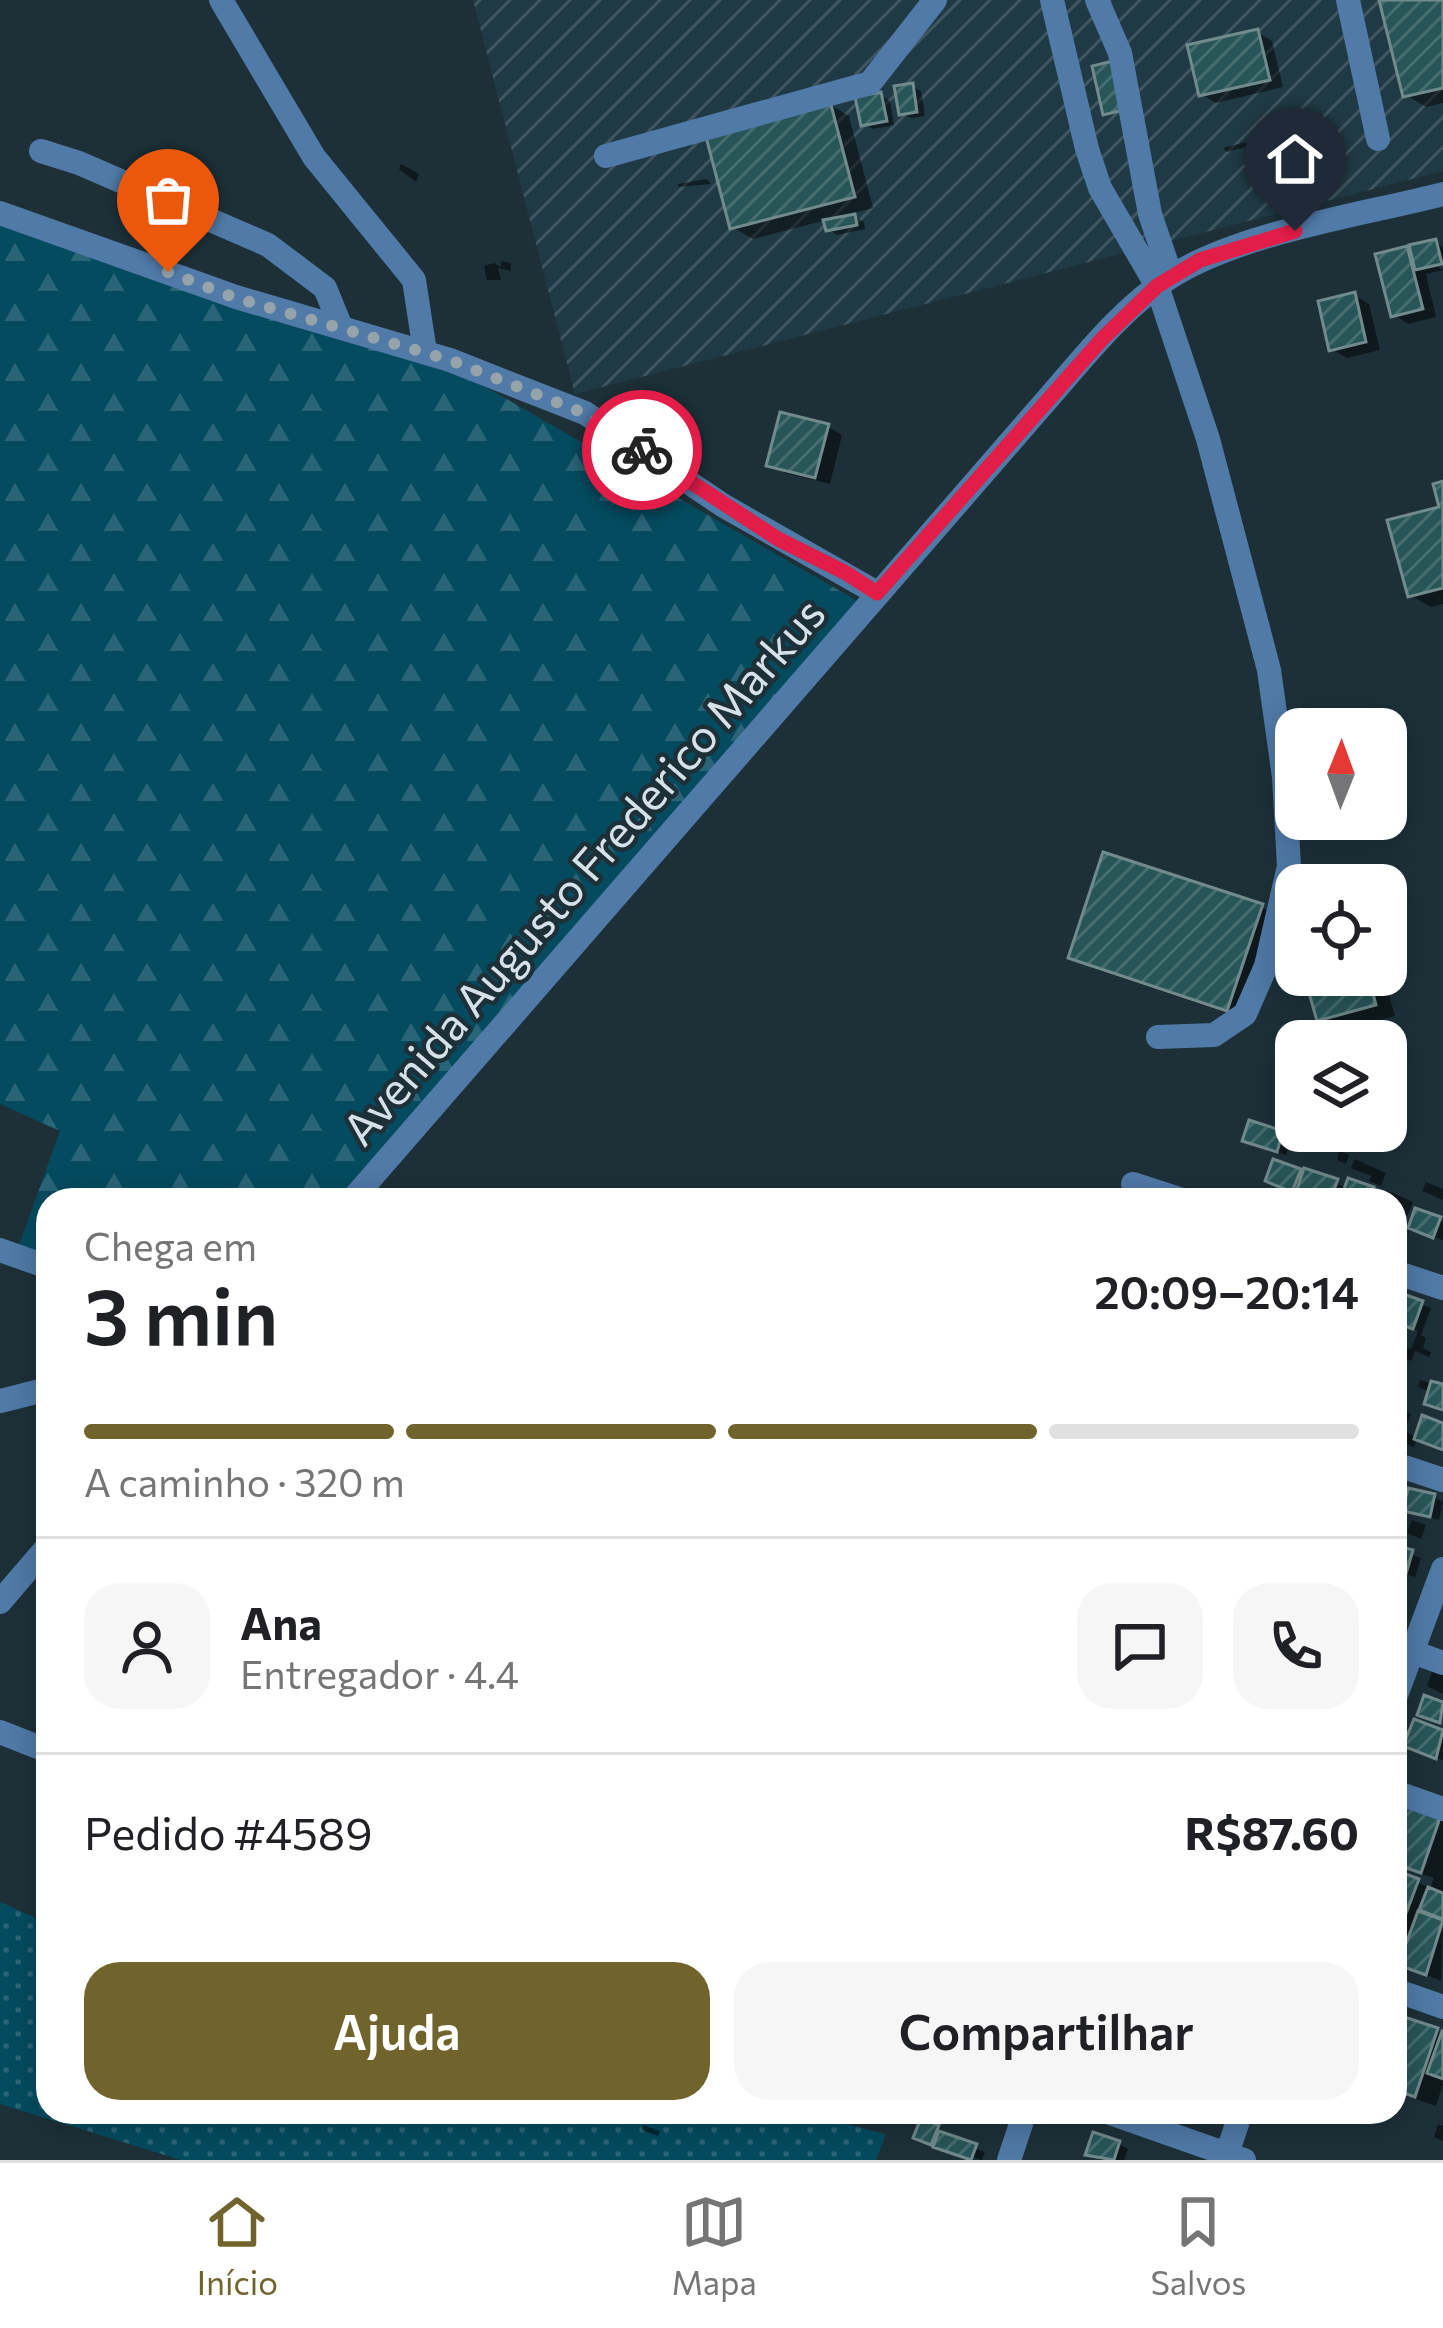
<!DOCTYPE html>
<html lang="pt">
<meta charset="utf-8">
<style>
:root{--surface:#fff;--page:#f6f6f6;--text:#202124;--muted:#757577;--line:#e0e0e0;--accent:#70642c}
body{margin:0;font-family:Commissioner,sans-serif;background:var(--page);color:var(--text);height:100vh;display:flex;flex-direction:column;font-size:45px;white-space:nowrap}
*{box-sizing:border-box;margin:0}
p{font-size:39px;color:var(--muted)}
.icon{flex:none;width:66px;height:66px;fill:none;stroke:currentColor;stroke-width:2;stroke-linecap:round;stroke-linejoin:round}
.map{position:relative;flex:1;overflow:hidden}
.drawer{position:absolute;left:36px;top:1188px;width:1371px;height:936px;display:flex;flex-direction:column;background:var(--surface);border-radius:36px;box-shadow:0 6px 30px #0003}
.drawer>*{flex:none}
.needle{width:78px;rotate:1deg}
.controls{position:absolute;left:1275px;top:708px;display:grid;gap:24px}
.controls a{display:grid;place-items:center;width:132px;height:132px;border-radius:24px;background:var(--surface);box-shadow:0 6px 30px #0003;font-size:60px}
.pin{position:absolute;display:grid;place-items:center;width:102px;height:102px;color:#fff;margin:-123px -51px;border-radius:50% 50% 50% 0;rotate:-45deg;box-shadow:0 0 12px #0007}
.pin .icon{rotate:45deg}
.courier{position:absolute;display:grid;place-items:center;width:120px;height:120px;margin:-60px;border:9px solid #e11d48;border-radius:50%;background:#fff;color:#222;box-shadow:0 3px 15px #0007}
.overview em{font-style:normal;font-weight:600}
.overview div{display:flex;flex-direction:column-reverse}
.overview{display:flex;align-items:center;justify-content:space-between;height:204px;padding:0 48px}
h1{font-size:78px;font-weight:600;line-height:90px}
.bar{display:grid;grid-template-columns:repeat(4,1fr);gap:18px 12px;align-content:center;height:144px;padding:0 48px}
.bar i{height:15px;border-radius:9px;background:var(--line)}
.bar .current{background:var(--accent)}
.bar p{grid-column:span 4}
.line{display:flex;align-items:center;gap:30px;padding:0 48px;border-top:3px solid var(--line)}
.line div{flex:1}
.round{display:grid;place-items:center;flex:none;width:126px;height:126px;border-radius:36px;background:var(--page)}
.action{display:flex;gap:24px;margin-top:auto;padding:24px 48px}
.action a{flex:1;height:138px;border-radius:36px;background:var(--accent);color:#fff;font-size:48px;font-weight:600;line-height:138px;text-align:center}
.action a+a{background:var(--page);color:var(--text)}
.dock{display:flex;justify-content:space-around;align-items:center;height:168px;border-top:3px solid var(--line);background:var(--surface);font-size:33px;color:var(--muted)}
.dock a{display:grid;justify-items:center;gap:6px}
.dock .current{color:var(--accent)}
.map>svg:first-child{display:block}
.industrial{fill:url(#industrial-furrows)}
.forest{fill:url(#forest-firs)}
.park{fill:url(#park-dots)}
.shadow{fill:#0007}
.building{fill:url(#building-hatch);stroke:#718a8b;stroke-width:3}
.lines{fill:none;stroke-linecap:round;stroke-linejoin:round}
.minor{stroke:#507aa7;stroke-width:24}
.done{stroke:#95a4aa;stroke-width:12;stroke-dasharray:0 21.6}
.route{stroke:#e11d48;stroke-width:15}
.labels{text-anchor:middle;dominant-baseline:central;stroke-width:9;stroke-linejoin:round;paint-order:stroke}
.street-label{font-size:45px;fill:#d6e2e7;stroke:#1d3038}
</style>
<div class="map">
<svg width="1443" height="2160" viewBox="0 0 1443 2160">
<defs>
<pattern id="industrial-furrows" width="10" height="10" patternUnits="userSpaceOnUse" patternTransform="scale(3)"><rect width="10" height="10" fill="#203a45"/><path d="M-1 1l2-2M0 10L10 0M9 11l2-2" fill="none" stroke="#405660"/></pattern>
<pattern id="forest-firs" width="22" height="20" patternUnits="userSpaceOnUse" patternTransform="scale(3)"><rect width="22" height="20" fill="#054b60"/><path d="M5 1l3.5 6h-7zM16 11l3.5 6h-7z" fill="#296577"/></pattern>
<pattern id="park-dots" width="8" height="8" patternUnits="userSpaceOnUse" patternTransform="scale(3)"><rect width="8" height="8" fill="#054b60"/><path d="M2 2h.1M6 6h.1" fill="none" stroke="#296577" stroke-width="1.8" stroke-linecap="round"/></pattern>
<pattern id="building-hatch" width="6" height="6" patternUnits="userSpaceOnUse" patternTransform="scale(3)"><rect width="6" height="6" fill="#285658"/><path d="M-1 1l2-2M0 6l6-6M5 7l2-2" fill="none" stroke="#466e70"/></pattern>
</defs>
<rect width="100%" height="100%" fill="#1d3038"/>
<path class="industrial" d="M473,0H1443V171L575,394Z"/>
<path class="forest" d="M0,213L425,352L866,606L352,1200H48V1267L15,1256L60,1131L0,1104Z"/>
<path class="park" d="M0,1902L48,1923V2112H800L886,2134L876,2160H181L0,2104Z"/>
<path class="shadow" d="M1382,0H1443V103L1426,107L1406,95Z
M1257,32L1272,41L1283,87L1216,103L1201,94Z
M912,86L921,91L925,116L911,118L902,113Z
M880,95L890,101L894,125L873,129L864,124Z
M829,104L849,116L873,208L849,214L864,222L865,229L837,235L828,229L826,220L753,239L732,227Z
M1246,142L1251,146L1227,152L1223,148Z
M401,164L419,174L416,182L399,169Z
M707,179L711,184L678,187V184Z
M1443,240V261L1430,254L1427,259L1443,270L1426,274L1436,317L1408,324L1394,315L1407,249L1414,253L1435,243L1443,247Z
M501,261L511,263V271L498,268L501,280H487L484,266L494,263L501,267Z
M1354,295L1369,304L1380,350L1347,358L1332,349Z
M827,426L842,435L830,484L785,473L770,464Z
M1443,484V604L1431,607L1410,595L1442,509Z
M1261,907L1282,919L1247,1020L1092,968L1072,957Z
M1307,975H1383L1395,1016L1340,1031L1320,1019Z
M1282,1134L1291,1139L1286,1155L1246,1140Z
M1339,1151L1349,1155L1346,1164L1337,1160Z
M1355,1159L1386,1173L1381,1186L1369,1181L1371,1176L1351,1168Z
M1299,1172L1348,1188L1350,1182L1383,1196L1385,1190L1413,1202L1403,1226L1395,1222V1200H1343L1344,1197L1336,1193L1334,1200H1315L1277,1185Z
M1426,1182L1443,1189V1200L1422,1191Z
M1439,1220L1443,1222V1240L1420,1232Z
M1395,1289L1399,1296L1431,1308L1421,1335L1426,1338L1423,1348L1431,1352L1429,1357L1415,1351L1411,1361L1395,1354V1342L1411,1349L1418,1331L1395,1323Z
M1420,1380L1443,1387V1410L1428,1403L1431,1392L1418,1387Z
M1395,1406L1411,1414L1404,1431L1417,1438L1414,1447L1395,1439Z
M1434,1497L1443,1502L1439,1520L1406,1510Z
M1412,1520L1426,1525L1421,1539L1407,1533Z
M1395,1548L1421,1558L1415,1577L1395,1571Z
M1432,1671L1443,1674V1694L1427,1686Z
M1415,1722L1443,1733V1760L1415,1750Z
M1395,1802L1443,1820V1918H1434L1443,1923L1441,1981L1410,1968L1408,1973L1395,1968V1873L1430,1888L1434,1878L1395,1865Z
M1395,2017L1443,2034V2084L1436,2106L1395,2092Z
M954,2112H985L980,2123Z
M1197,2112H1234L1230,2126Z
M1438,2124L1443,2126V2141L1434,2137Z
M643,2125L660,2131L658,2136L642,2130Z
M938,2128L947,2133L945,2136L985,2152L982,2160L926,2142Z
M1119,2144L1128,2149L1124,2160H1101L1089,2154Z"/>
<path class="building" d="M1379,0H1443V88L1403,97Z
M1258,29L1270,80L1199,96L1187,45Z
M1117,60L1128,109L1103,115L1092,66Z
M913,83L917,112L899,115L894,86Z
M881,92L887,121L861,126L855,97Z
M830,101L855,197L730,229L705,133Z
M855,214L857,225L826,231L823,220Z
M1436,239L1442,264L1415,270L1409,245Z
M1407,246L1423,309L1391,317L1375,254Z
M1355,292L1366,342L1329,351L1318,301Z
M780,412L829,424L815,478L766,466Z
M1443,481V588L1408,597L1387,520L1439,507L1433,484Z
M1103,852L1263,904L1227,1011L1068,958Z
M1304,975H1368L1376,1005L1317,1021Z
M1249,1120L1283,1131L1277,1152L1242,1141Z
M1273,1159L1301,1169L1292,1192L1265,1181Z
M1304,1168L1338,1179L1333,1193L1326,1191L1323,1200H1309L1311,1195L1296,1192Z
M1348,1178L1374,1187L1370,1200H1340Z
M1415,1208L1441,1217L1433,1238L1408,1228Z
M1395,1291L1423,1301L1413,1329L1395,1323Z
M1431,1381L1443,1384V1410L1424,1404Z
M1422,1415L1443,1423V1450L1414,1439Z
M1408,1488L1435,1494L1430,1517L1403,1511Z
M1395,1545L1413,1550L1406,1574L1395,1571Z
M1424,1695L1443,1702L1440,1723L1417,1715Z
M1414,1719L1443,1730L1436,1759L1403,1746Z
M1395,1799L1441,1815L1421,1873L1395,1864Z
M1395,1870L1419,1879L1395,1943Z
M1428,1887L1443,1893V1919L1419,1910Z
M1418,1911L1443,1920L1426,1975L1398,1965Z
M1395,2014L1438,2028L1415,2097L1395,2090Z
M1442,2031L1443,2032V2079L1427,2073Z
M921,2118L939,2125L931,2145L913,2138Z
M939,2131L977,2144L971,2160L933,2147Z
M1093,2132L1120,2141L1114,2160L1085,2155Z"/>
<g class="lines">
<path class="minor" d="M221,0L314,157L414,280L425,352
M1052,0L1087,149L1100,188L1157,286L1208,439L1269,670L1284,777L1289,866L1266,966L1245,1014L1214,1035L1158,1037
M1097,0L1120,53L1150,214L1171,276
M1348,0L1378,139
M41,151L79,163L268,245L325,288L341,327
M606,156L870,83L935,0
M0,213L236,297L450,360L585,413L724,506L877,593
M1133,1184L1182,1200
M352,1200L1038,410C1078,365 1118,311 1169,278C1238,233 1361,215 1443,194
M0,1250L48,1267
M1395,1272L1443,1288
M0,1401L48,1389
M1395,1464L1443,1480
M0,1602L48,1546
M1413,1652L1443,1663
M1395,1698L1443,1569
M0,1732L48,1751
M1395,1792L1443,1809
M1395,1990L1443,2007
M1107,2112L1244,2160
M1009,2160L1025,2112
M1225,2160L1241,2112"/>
</g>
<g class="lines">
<path class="done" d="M168,272L236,298L450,360L584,413L642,450"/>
<path class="route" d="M642,450L778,539L846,573L877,593L1102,339L1157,286L1200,260L1295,231"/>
</g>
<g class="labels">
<g class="street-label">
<text transform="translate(582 870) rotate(-49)">Avenida Augusto Frederico Markus</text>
</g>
</g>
</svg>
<div class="controls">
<a><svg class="needle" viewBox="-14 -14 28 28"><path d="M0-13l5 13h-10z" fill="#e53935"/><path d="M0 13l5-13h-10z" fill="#757577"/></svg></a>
<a><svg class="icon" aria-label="locate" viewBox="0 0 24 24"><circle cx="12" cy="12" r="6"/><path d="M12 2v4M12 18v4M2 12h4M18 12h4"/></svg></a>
<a><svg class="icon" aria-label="layers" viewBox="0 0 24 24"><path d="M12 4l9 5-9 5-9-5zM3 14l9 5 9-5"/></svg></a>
</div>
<div class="pin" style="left:168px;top:272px;background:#ea580c"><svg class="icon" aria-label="bag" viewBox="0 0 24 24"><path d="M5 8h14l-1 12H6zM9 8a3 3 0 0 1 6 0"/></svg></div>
<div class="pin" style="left:1295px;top:231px;background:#1f2937"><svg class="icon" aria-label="home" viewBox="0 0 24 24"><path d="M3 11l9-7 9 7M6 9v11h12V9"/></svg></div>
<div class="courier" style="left:642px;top:450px"><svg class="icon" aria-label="bike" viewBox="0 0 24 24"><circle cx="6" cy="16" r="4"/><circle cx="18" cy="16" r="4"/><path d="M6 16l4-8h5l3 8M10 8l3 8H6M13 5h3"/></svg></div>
<section class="drawer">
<div class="overview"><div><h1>3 min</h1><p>Chega em</p></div><em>20:09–20:14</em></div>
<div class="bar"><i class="current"></i><i class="current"></i><i class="current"></i><i></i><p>A caminho · 320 m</p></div>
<div class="line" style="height:216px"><a class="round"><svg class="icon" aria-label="person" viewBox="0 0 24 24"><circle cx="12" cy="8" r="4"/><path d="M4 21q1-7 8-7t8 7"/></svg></a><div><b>Ana</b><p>Entregador · 4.4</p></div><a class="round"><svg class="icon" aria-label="chat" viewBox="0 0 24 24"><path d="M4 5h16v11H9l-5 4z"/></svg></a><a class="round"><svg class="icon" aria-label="phone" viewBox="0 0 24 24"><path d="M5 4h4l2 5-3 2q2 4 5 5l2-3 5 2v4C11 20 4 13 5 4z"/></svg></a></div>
<div class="line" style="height:156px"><div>Pedido #4589</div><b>R$87.60</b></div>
<div class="action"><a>Ajuda</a><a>Compartilhar</a></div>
</section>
</div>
<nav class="dock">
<a class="current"><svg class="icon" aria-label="home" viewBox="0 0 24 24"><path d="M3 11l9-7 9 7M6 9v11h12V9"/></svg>Início</a>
<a><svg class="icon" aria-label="map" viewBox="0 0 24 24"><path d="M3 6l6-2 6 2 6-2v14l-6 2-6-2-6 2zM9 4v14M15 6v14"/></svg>Mapa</a>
<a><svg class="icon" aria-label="saved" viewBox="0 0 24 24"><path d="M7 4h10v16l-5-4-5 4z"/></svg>Salvos</a>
</nav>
